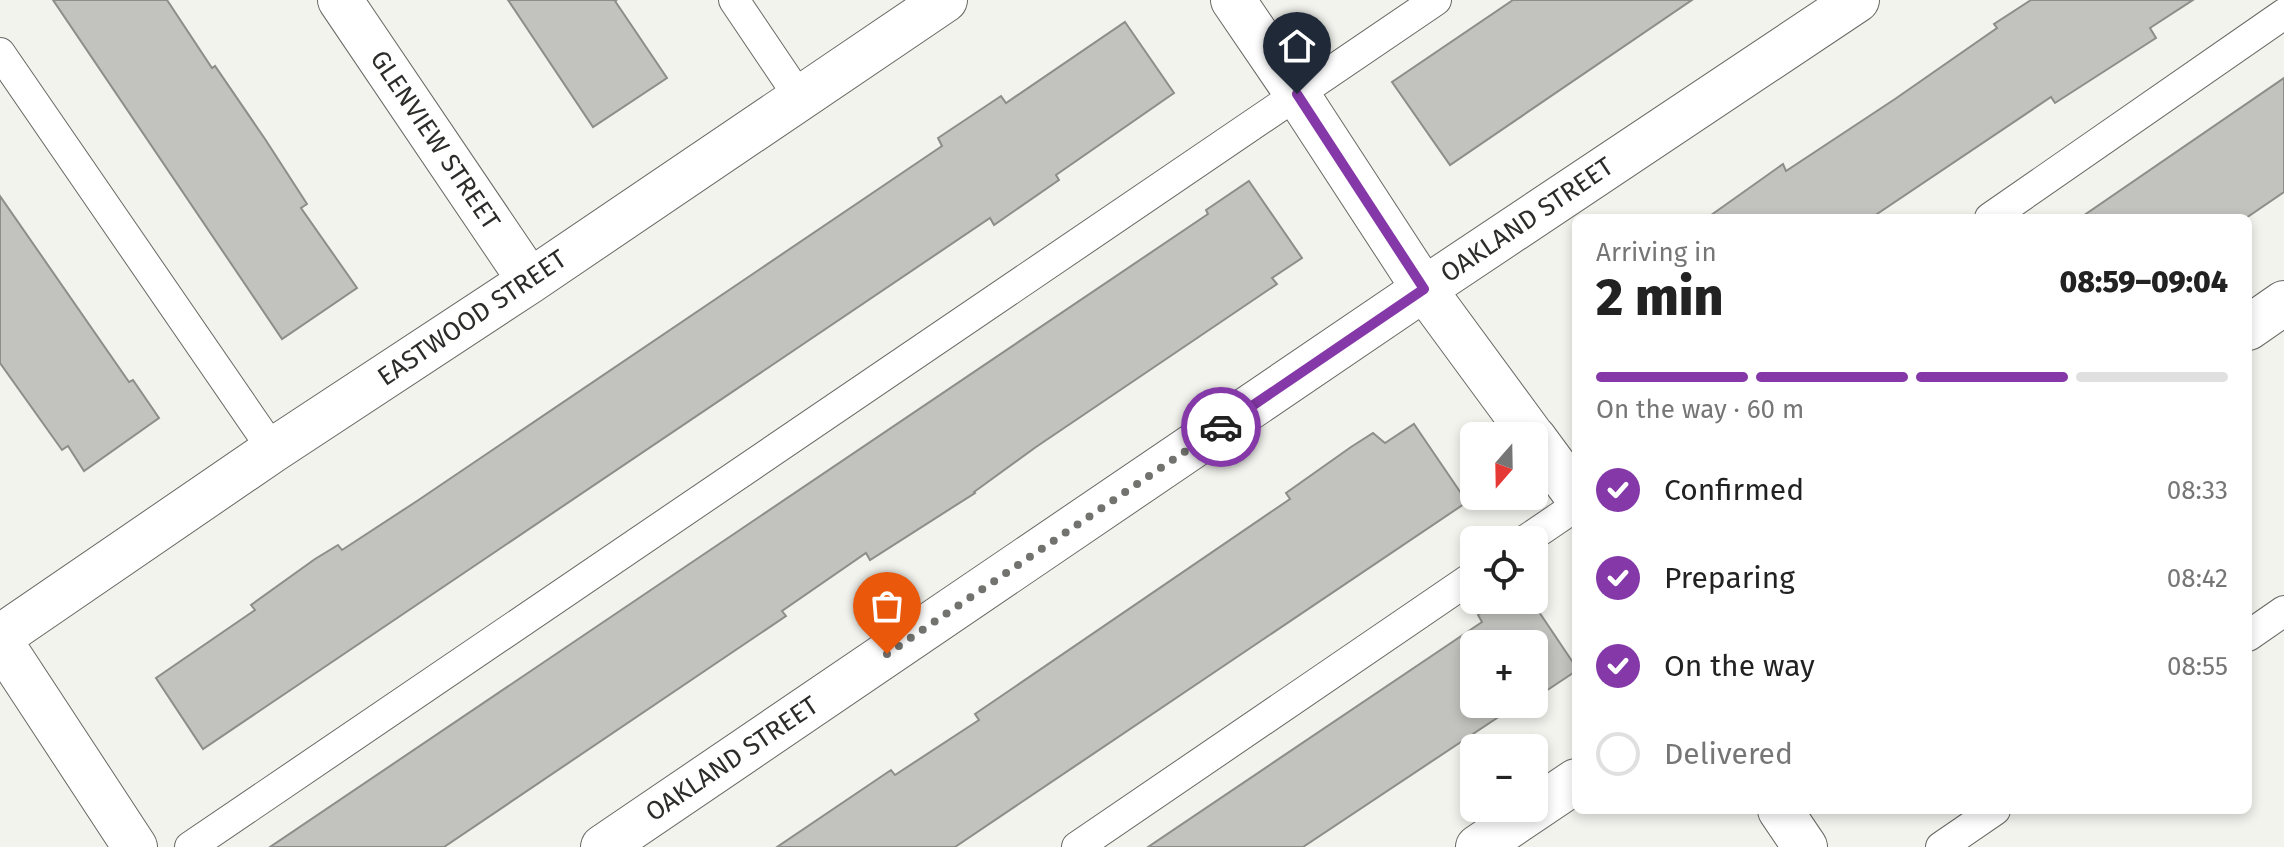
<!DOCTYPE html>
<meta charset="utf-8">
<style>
:root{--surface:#fff;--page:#f2f2f2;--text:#222;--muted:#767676;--line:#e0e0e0;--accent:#8538a8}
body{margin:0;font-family:"Fira Sans",sans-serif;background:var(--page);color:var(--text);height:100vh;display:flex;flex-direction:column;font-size:30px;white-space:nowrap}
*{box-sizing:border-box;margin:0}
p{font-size:26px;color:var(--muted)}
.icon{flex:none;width:44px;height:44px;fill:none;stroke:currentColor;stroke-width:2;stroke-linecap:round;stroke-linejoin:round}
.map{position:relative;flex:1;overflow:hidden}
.drawer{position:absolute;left:1572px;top:214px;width:680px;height:600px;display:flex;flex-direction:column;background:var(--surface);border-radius:12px;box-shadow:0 4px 12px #0003}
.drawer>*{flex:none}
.needle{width:52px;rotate:200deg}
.buttons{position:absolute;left:1460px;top:422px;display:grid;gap:16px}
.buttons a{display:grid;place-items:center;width:88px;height:88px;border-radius:12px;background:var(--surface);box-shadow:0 4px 12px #0003;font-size:40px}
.pin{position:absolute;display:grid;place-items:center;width:68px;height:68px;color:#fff;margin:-82px -34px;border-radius:50% 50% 50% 0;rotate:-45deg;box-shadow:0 0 8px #0007}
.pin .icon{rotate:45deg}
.courier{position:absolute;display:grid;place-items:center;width:80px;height:80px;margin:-40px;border:6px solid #8538a8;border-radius:50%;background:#fff;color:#222;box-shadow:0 2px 10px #0007}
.headline em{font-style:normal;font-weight:800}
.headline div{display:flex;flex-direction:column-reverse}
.headline{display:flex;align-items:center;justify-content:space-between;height:136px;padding:0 24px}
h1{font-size:52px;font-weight:800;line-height:60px}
.bar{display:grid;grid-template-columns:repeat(4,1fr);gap:12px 8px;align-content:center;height:96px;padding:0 24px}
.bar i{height:10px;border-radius:6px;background:var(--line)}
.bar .current{background:var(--accent)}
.bar p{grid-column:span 4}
ol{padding:0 24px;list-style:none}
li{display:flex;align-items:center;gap:24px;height:88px}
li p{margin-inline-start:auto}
li .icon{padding:8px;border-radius:50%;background:var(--accent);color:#fff;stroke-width:4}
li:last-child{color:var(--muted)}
li i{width:44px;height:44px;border:4px solid var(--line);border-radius:50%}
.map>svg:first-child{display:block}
.building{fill:#c2c2be;stroke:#8d8d89;stroke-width:2}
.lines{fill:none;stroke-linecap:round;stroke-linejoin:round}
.lane-casing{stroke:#696864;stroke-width:32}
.street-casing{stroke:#696864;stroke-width:46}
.lane{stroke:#fff;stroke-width:30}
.street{stroke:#fff;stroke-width:44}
.done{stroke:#72726f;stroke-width:8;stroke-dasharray:0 14.4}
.route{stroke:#8538a8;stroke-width:10}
.labels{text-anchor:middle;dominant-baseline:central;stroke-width:8;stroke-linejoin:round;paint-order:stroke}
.street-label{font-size:26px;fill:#2c2c2a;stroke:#fff}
</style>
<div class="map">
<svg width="2284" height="847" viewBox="0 0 2284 847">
<rect width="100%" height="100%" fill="#f3f3ee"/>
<path class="building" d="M53,0H167L212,68L215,66L265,139L307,204L301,208L357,288L282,339Z
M508,0H617L615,1L667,78L593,127Z
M1513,0H1692L1450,165L1392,82Z
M2031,0H2193L2150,28L2156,38L2055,103L2051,97L1871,218H1707L1783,164L1786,171L1895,99L1997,28L1994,24Z
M1125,22L1174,93L1056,175L1059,180L994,225L990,218L203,749L156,678L255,610L251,605L315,559L338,545L342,550L417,501L942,146L938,138L1001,96L1006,103Z
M2284,78V192L2246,218H2080Z
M1249,181L1302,258L1272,278L1277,284L1036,447L974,492L975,493L870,560L866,553L782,611L786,616L444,847H270L1208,214L1206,210Z
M0,196L129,382L133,380L159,418L84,471L68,446L62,450L0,363Z
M1414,424L1467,502L955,847H777L891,770L895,775L979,720L975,714L1290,499L1286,493L1351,447L1373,433L1385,443Z
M1500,600H1531L1576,667V671L1534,699V644H1474V704H1518L1303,847H1148L1482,622L1478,615Z"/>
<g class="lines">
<g class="lane-casing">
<path id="lane" d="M734,0L800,98
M0,53L273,450
M1990,218L2284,14
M1526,540L1576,506
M2248,636L2284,611
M190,847L1436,0
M1077,847L1474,576
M1941,847L1995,810"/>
</g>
<g class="street-casing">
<path id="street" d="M340,0L530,281
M1233,0L1297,94L1424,289L1532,436
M2248,328L2284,303
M1534,438L1576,495
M0,637L273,450L530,281L945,0
M0,641L135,847
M1780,810L1805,847
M603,847L1424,289L1857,0
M1478,847L1576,781"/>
</g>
<use href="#lane" class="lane"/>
<use href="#street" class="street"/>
</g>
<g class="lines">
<path class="done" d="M887,654L1221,427"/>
<path class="route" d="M1221,427L1424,289L1297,94"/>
</g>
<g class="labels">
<g class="street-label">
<text transform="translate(435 140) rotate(56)">GLENVIEW STREET</text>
<text transform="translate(1527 220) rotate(-34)">OAKLAND STREET</text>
<text transform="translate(472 318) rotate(-34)">EASTWOOD STREET</text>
<text transform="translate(732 759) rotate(-34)">OAKLAND STREET</text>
</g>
</g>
</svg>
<div class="buttons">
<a><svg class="needle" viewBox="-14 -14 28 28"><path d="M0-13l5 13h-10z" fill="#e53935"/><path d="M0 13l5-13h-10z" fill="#767676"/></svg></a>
<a><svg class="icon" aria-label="locate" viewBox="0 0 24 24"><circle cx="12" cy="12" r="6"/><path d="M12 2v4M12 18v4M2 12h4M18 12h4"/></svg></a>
<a>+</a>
<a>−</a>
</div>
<div class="pin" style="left:887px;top:654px;background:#ea580c"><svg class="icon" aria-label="bag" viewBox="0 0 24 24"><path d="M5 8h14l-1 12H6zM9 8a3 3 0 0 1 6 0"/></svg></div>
<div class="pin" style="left:1297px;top:94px;background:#1f2937"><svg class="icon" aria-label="home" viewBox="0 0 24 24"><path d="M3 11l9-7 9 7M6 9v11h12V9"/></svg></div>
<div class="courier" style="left:1221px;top:427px"><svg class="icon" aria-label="car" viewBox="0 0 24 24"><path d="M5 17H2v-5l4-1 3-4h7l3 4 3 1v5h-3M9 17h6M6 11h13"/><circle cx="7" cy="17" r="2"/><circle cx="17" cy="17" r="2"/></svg></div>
<section class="drawer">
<div class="headline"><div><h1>2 min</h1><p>Arriving in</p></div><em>08:59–09:04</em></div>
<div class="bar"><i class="current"></i><i class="current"></i><i class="current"></i><i></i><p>On the way · 60 m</p></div>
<ol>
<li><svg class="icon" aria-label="check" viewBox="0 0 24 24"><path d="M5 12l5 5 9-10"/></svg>Confirmed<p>08:33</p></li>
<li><svg class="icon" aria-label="check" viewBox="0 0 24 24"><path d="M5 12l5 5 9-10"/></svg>Preparing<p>08:42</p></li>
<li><svg class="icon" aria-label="check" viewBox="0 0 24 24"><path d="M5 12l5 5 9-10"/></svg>On the way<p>08:55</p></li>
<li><i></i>Delivered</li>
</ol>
</section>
</div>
